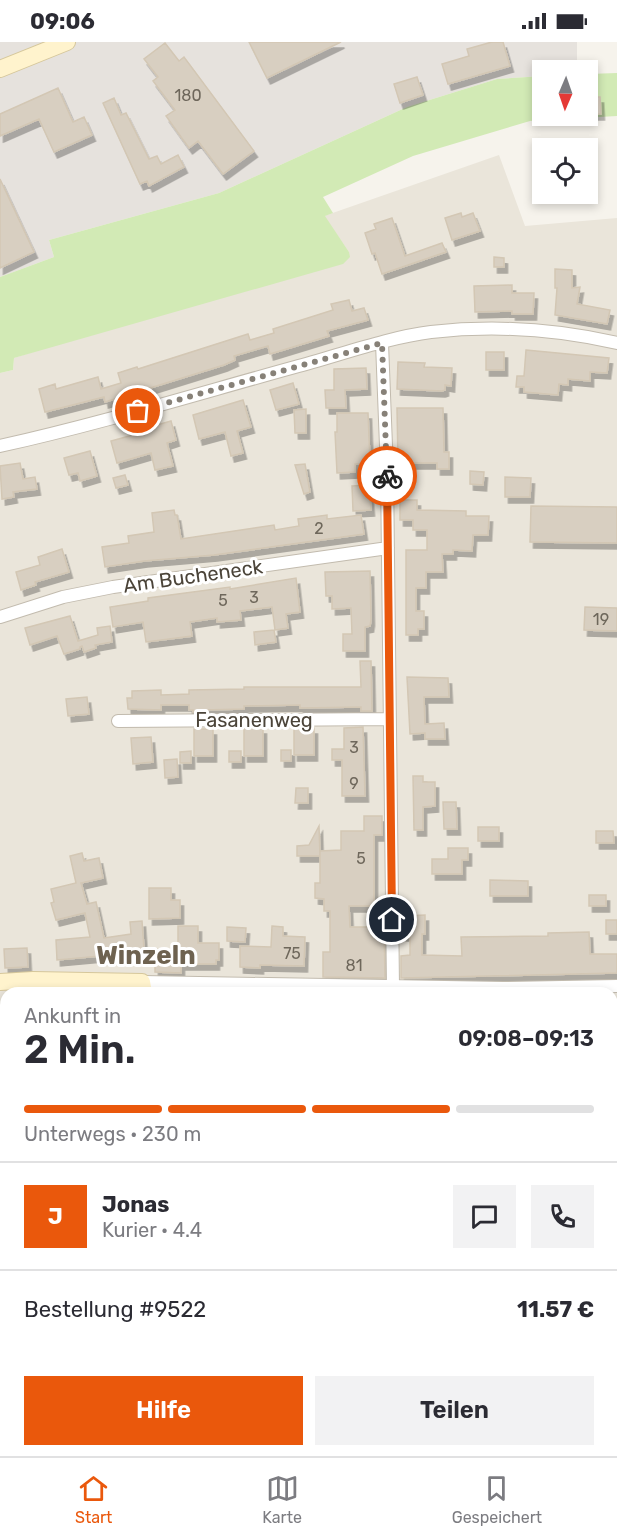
<!DOCTYPE html>
<html lang="de">
<meta charset="utf-8">
<style>
:root{--surface:#fff;--page:#f2f2f3;--text:#2b2b33;--muted:#7c7c81;--line:#e1e1e2;--accent:#ea580c}
body{margin:0;font-family:Rubik,sans-serif;background:var(--page);color:var(--text);height:100vh;display:flex;flex-direction:column;font-size:22px;white-space:nowrap}
*{box-sizing:border-box;margin:0}
p{font-size:20px;color:var(--muted)}
.icon{flex:none;width:33px;height:33px;fill:none;stroke:currentColor;stroke-width:2;stroke-linecap:round;stroke-linejoin:round}
.map{position:relative;flex:1;overflow:hidden}
.sheet{position:absolute;left:0px;top:945px;width:618px;height:470px;display:flex;flex-direction:column;background:var(--surface);border-radius:18px 18px 0 0;box-shadow:0 3px 9px #0003}
.sheet>*{flex:none}
.needle{width:39px;rotate:182deg}
.tools{position:absolute;left:532px;top:18px;display:grid;gap:12px}
.tools a{display:grid;place-items:center;width:66px;height:66px;border-radius:0px;background:var(--surface);box-shadow:0 3px 9px #0003;font-size:30px}
.pin{position:absolute;display:grid;place-items:center;width:51px;height:51px;color:#fff;margin:-26px;border:3px solid #fff;border-radius:50%;box-shadow:0 2px 6px #0007}
.courier{position:absolute;display:grid;place-items:center;width:60px;height:60px;margin:-30px;border:4px solid #ea580c;border-radius:50%;background:#fff;color:#222;box-shadow:0 2px 8px #0007}
.overview em{font-style:normal;font-weight:600}
.overview div{display:flex;flex-direction:column-reverse}
.overview{display:flex;align-items:center;justify-content:space-between;height:102px;padding:0 24px}
h1{font-size:39px;font-weight:600;line-height:45px}
.bar{display:grid;grid-template-columns:repeat(4,1fr);gap:9px 6px;align-content:center;height:72px;padding:0 24px}
.bar i{height:8px;border-radius:4px;background:var(--line)}
.bar .current{background:var(--accent)}
.bar p{grid-column:span 4}
.line{display:flex;align-items:center;gap:15px;padding:0 24px;border-top:2px solid var(--line)}
.line div{flex:1}
.round{display:grid;place-items:center;flex:none;width:63px;height:63px;border-radius:0px;background:var(--page)}
.button{display:flex;gap:12px;margin-top:auto;padding:12px 24px}
.button a{flex:1;height:69px;border-radius:0px;background:var(--accent);color:#fff;font-size:24px;font-weight:600;line-height:69px;text-align:center}
.button a+a{background:var(--page);color:var(--text)}
.status{display:flex;justify-content:space-between;align-items:center;height:42px;padding:0 30px;background:var(--surface);direction:ltr}
.status svg{height:16px;fill:currentColor}
.tabs{display:flex;justify-content:space-around;align-items:center;height:84px;border-top:2px solid var(--line);background:var(--surface);font-size:16px;color:var(--muted)}
.tabs a{display:grid;justify-items:center;gap:3px}
.tabs .current{color:var(--accent)}
.map>svg:first-child{display:block}
.residential{fill:#eae5da;fill-rule:evenodd}
.industrial{fill:#e6e2dd}
.green{fill:#d2eab5}
.parking{fill:#e5e3e0}
.building{fill:#d8cfc1;stroke:#d3c7b4;stroke-width:1.5;filter:url(#shadow)}
.lines{fill:none;stroke-linecap:round;stroke-linejoin:round}
.street-casing{stroke:#c2bbae;stroke-width:14}
.secondary-casing{stroke:#d6c79b;stroke-width:18}
.street{stroke:#fff;stroke-width:12}
.secondary{stroke:#fff3cd;stroke-width:16}
.done{stroke:#878178;stroke-width:6;stroke-dasharray:0 10.8}
.route{stroke:#ea580c;stroke-width:8}
.labels{text-anchor:middle;dominant-baseline:central;stroke-width:6;stroke-linejoin:round;paint-order:stroke}
.number-label{font-size:16px;fill:#6e675b}
.street-label{font-size:20px;fill:#4b4439;stroke:#fff}
.district-label{font-size:26px;font-weight:bold;fill:#6e6250;stroke:#fff}
</style>
<div class="status"><b>09:06</b><svg viewBox="0 0 49 12"><path d="M0 12V9h3v3zM5 12V6h3v6zM10 12V3h3v9zM15 12V0h3v12zM26 1h20v11H26zM47 4h2v5h-2z"/></svg></div>
<div class="map">
<svg width="617" height="1414" viewBox="0 0 617 1414">
<defs>
<filter id="shadow"><feDropShadow dx="3.5" dy="6" stdDeviation="0" flood-color="#0004"/></filter>
</defs>
<rect width="100%" height="100%" fill="#f6f3ec"/>
<path class="residential" d="M499,113L525,184L617,176V1414H0V331L13,328L14,316L349,210L324,174ZM6,951H612V1408H6Z"/>
<path class="industrial" d="M0,0H577V28H543V34L497,37L407,65L219,151L49,198L54,215L0,235Z"/>
<path class="green" d="M617,31V74L530,79L413,114L323,155L333,171L325,174L349,210L350,215L343,222L14,316L13,328L0,331V235L54,215L49,198L219,151L407,65L497,37L543,34V74H588V32Z"/>
<path class="parking" d="M612,994H617V1027H612Z"/>
<path class="building" d="M249,0H341L267,36Z
M492,0H503L510,24L448,42L442,22L469,14L467,7Z
M165,1L179,19L184,15L254,109L223,132L198,99L189,106L166,74L175,68L153,39L158,35L144,17Z
M417,35L423,53L400,61L394,42Z
M58,46L73,80L84,75L92,93L54,110L39,77L0,94V72Z
M589,55H600L601,72H590Z
M114,56L121,73L126,71L149,117L157,114L161,122L178,113L184,125L149,144L147,139L140,142L103,61Z
M0,137L34,210L0,226Z
M461,171L462,175L473,171L480,189L452,198L445,176Z
M392,176L405,214L442,201L446,210L382,232L375,211L372,212L365,191L376,187L374,182Z
M494,215L504,216V225H494Z
M555,227L572,228V246L580,245L577,262L610,268L607,282L555,273L557,246H555Z
M512,243V251H534L533,272H512V269L475,270L474,244Z
M349,258L352,269L364,266L368,278L327,289L329,294L270,312L268,304L234,314L235,318L224,323L105,360L104,355L45,370L39,347L55,342L56,347L98,335L101,347L121,341L118,331L137,325L138,327L248,292L250,298L274,291L273,287L333,268L331,262Z
M526,308L609,316L607,331L590,330V339L568,337V343L559,342L558,353L524,350V345H516L517,334H524Z
M486,310H504V328H486Z
M398,320L425,321L424,325L452,326L451,344L445,343V348L442,349L397,347Z
M366,326L367,347L345,348L346,366H326L325,348H334V327Z
M293,341L299,362L276,368L270,348Z
M243,358L251,385L237,389L243,411L231,414L225,390L199,397L193,373Z
M397,366H443L444,410H449V427H437V421H398Z
M306,367V391H295L294,368Z
M337,371H368L370,421L355,422V430L337,431L335,390H337Z
M171,379L176,398L167,401L173,424L155,428L151,411L117,421L111,399L151,388L150,385Z
M90,409L97,434L80,439L78,431L69,433L64,416Z
M20,421L23,437L35,435L37,447L13,450L14,455L2,457L0,424Z
M305,422L310,450L304,452L295,423Z
M470,429L484,430L483,443L470,442Z
M125,433L128,443L116,446L113,436Z
M505,435L531,436L530,455H505Z
M369,443L371,468L353,469L352,444Z
M400,458H417V468L466,469V474H489L488,493H473L472,509L453,508V512H442L443,530H426V546H416V569H424V587H418V593H406V508H427V488H413V478H400Z
M531,464L617,465V501L530,500Z
M174,468L175,473H177L181,497L274,483L275,488L299,484L298,477L327,473V477L361,473L364,492L214,513L144,519L105,525L102,505L129,501L128,494L154,490L152,471Z
M62,507L69,530L35,540L36,543L21,548L16,530L40,523L38,515Z
M370,529L371,578L370,584L365,585V609H343V592H352L351,566L332,567V554H326L325,530Z
M296,536L300,570L286,572L288,586L275,588L272,565L240,569L241,578L217,580V576L190,580L192,594L146,600L143,580L113,585L110,565L148,559V556L230,545V547Z
M585,565L617,566V589L584,588Z
M70,574L78,599L98,593L97,586L110,584L112,600L95,603L96,606L84,610L82,604L80,605V607L64,612L57,594L30,603L25,586Z
M274,588L276,600L255,603L254,590Z
M360,619H371L372,669H361V665L300,666V663L244,664V667L203,668V670H193V668H189V663H161V668L128,667L127,656H132V649L161,648V653L189,652V648L244,647V645H361Z
M407,635L448,636L449,655H424L425,682L444,681L445,697H425V691L410,692Z
M87,655L89,672L68,674L66,657Z
M363,685L365,754H342V718H332V707H344V686Z
M244,686H263V714H244Z
M294,686H314V713H294Z
M194,687H213V714H194Z
M151,695L153,720L133,722L131,696Z
M281,708H291V719H281Z
M191,709V721H180V710Z
M229,709H241V720H229Z
M177,717L178,735L165,736L164,718Z
M413,734H423V740H435V764L423,765V788H414Z
M296,746H308V761H295Z
M443,760H456L457,787H444Z
M364,774H382V793H374V864H349L350,885H384L385,936L323,935V910H330V869H324V857L315,856V841H320V809L341,808V789H364Z
M319,784L320,814H297V804L309,803Z
M478,785H499V799H478Z
M596,789H613L614,801H596Z
M448,806H468V818H462V832H432V817H448Z
M82,811L84,819L99,816L103,836L81,841L87,862L96,860L104,896L131,892L130,880L142,879L144,907L118,909V911L110,912V916L100,917V914L57,918L56,898L90,895L85,871L56,878L51,861L54,860L51,847L76,841L70,814Z
M490,838L528,839V854H490Z
M149,846H171V858H180V876L149,877Z
M589,853H606V864H589Z
M425,873V892H422V913L462,914L461,895L548,894V891L589,890L590,912H617V931L401,936V914L410,913V893H403V874Z
M606,878H617V892H606Z
M178,884H198V901H219V918H216V922H181V931L155,930V907L178,908Z
M272,884L283,885V894L305,895L304,924L260,923V926L240,925V904L271,905Z
M227,885L246,886L245,900L227,899Z
M27,906L28,925L5,926L4,907Z"/>
<g class="lines">
<g class="street-casing">
<path id="street" d="M382,301L387,430L393,945
M0,404C99,382 197,352 295,325C337,314 389,295 431,290C493,283 556,287 617,301
M0,575L63,555L113,545L388,506
M118,679L390,677
M142,940L503,946L617,944
M612,1194H617
M0,1337L6,1336
M412,1408V1414"/>
</g>
<g class="secondary-casing">
<path id="secondary" d="M0,27L67,0
M0,940L33,938L142,940L144,951
M192,1408L193,1414"/>
</g>
<use href="#street" class="street"/>
<use href="#secondary" class="secondary"/>
</g>
<g class="lines">
<path class="done" d="M138,369L382,301L387,434"/>
<path class="route" d="M387,434L392,878"/>
</g>
<g class="labels">
<g class="number-label">
<text x="188" y="53">180</text>
<text x="319" y="486">2</text>
<text x="254" y="555">3</text>
<text x="223" y="558">5</text>
<text x="601" y="577">19</text>
<text x="354" y="705">3</text>
<text x="354" y="741">9</text>
<text x="361" y="816">5</text>
<text x="292" y="911">75</text>
<text x="354" y="923">81</text>
</g>
<g class="street-label">
<text transform="translate(193 534) rotate(-8)">Am Bucheneck</text>
<text x="254" y="678">Fasanenweg</text>
</g>
<g class="district-label">
<text x="146" y="913">Winzeln</text>
</g>
</g>
</svg>
<div class="tools">
<a><svg class="needle" viewBox="-14 -14 28 28"><path d="M0-13l5 13h-10z" fill="#e53935"/><path d="M0 13l5-13h-10z" fill="#7c7c81"/></svg></a>
<a><svg class="icon" aria-label="locate" viewBox="0 0 24 24"><circle cx="12" cy="12" r="6"/><path d="M12 2v4M12 18v4M2 12h4M18 12h4"/></svg></a>
</div>
<div class="pin" style="left:138px;top:369px;background:#ea580c"><svg class="icon" aria-label="bag" viewBox="0 0 24 24"><path d="M5 8h14l-1 12H6zM9 8a3 3 0 0 1 6 0"/></svg></div>
<div class="pin" style="left:392px;top:878px;background:#1f2937"><svg class="icon" aria-label="home" viewBox="0 0 24 24"><path d="M3 11l9-7 9 7M6 9v11h12V9"/></svg></div>
<div class="courier" style="left:387px;top:434px"><svg class="icon" aria-label="bike" viewBox="0 0 24 24"><circle cx="6" cy="16" r="4"/><circle cx="18" cy="16" r="4"/><path d="M6 16l4-8h5l3 8M10 8l3 8H6M13 5h3"/></svg></div>
<section class="sheet">
<div class="overview"><div><h1>2 Min.</h1><p>Ankunft in</p></div><em>09:08–09:13</em></div>
<div class="bar"><i class="current"></i><i class="current"></i><i class="current"></i><i></i><p>Unterwegs · 230 m</p></div>
<div class="line" style="height:108px"><b class="round" style="background:var(--accent);color:#fff">J</b><div><b>Jonas</b><p>Kurier · 4.4</p></div><a class="round"><svg class="icon" aria-label="chat" viewBox="0 0 24 24"><path d="M4 5h16v11H9l-5 4z"/></svg></a><a class="round"><svg class="icon" aria-label="phone" viewBox="0 0 24 24"><path d="M5 4h4l2 5-3 2q2 4 5 5l2-3 5 2v4C11 20 4 13 5 4z"/></svg></a></div>
<div class="line" style="height:78px"><div>Bestellung #9522</div><b>11.57 €</b></div>
<div class="button"><a>Hilfe</a><a>Teilen</a></div>
</section>
</div>
<nav class="tabs">
<a class="current"><svg class="icon" aria-label="home" viewBox="0 0 24 24"><path d="M3 11l9-7 9 7M6 9v11h12V9"/></svg>Start</a>
<a><svg class="icon" aria-label="map" viewBox="0 0 24 24"><path d="M3 6l6-2 6 2 6-2v14l-6 2-6-2-6 2zM9 4v14M15 6v14"/></svg>Karte</a>
<a><svg class="icon" aria-label="saved" viewBox="0 0 24 24"><path d="M7 4h10v16l-5-4-5 4z"/></svg>Gespeichert</a>
</nav>
